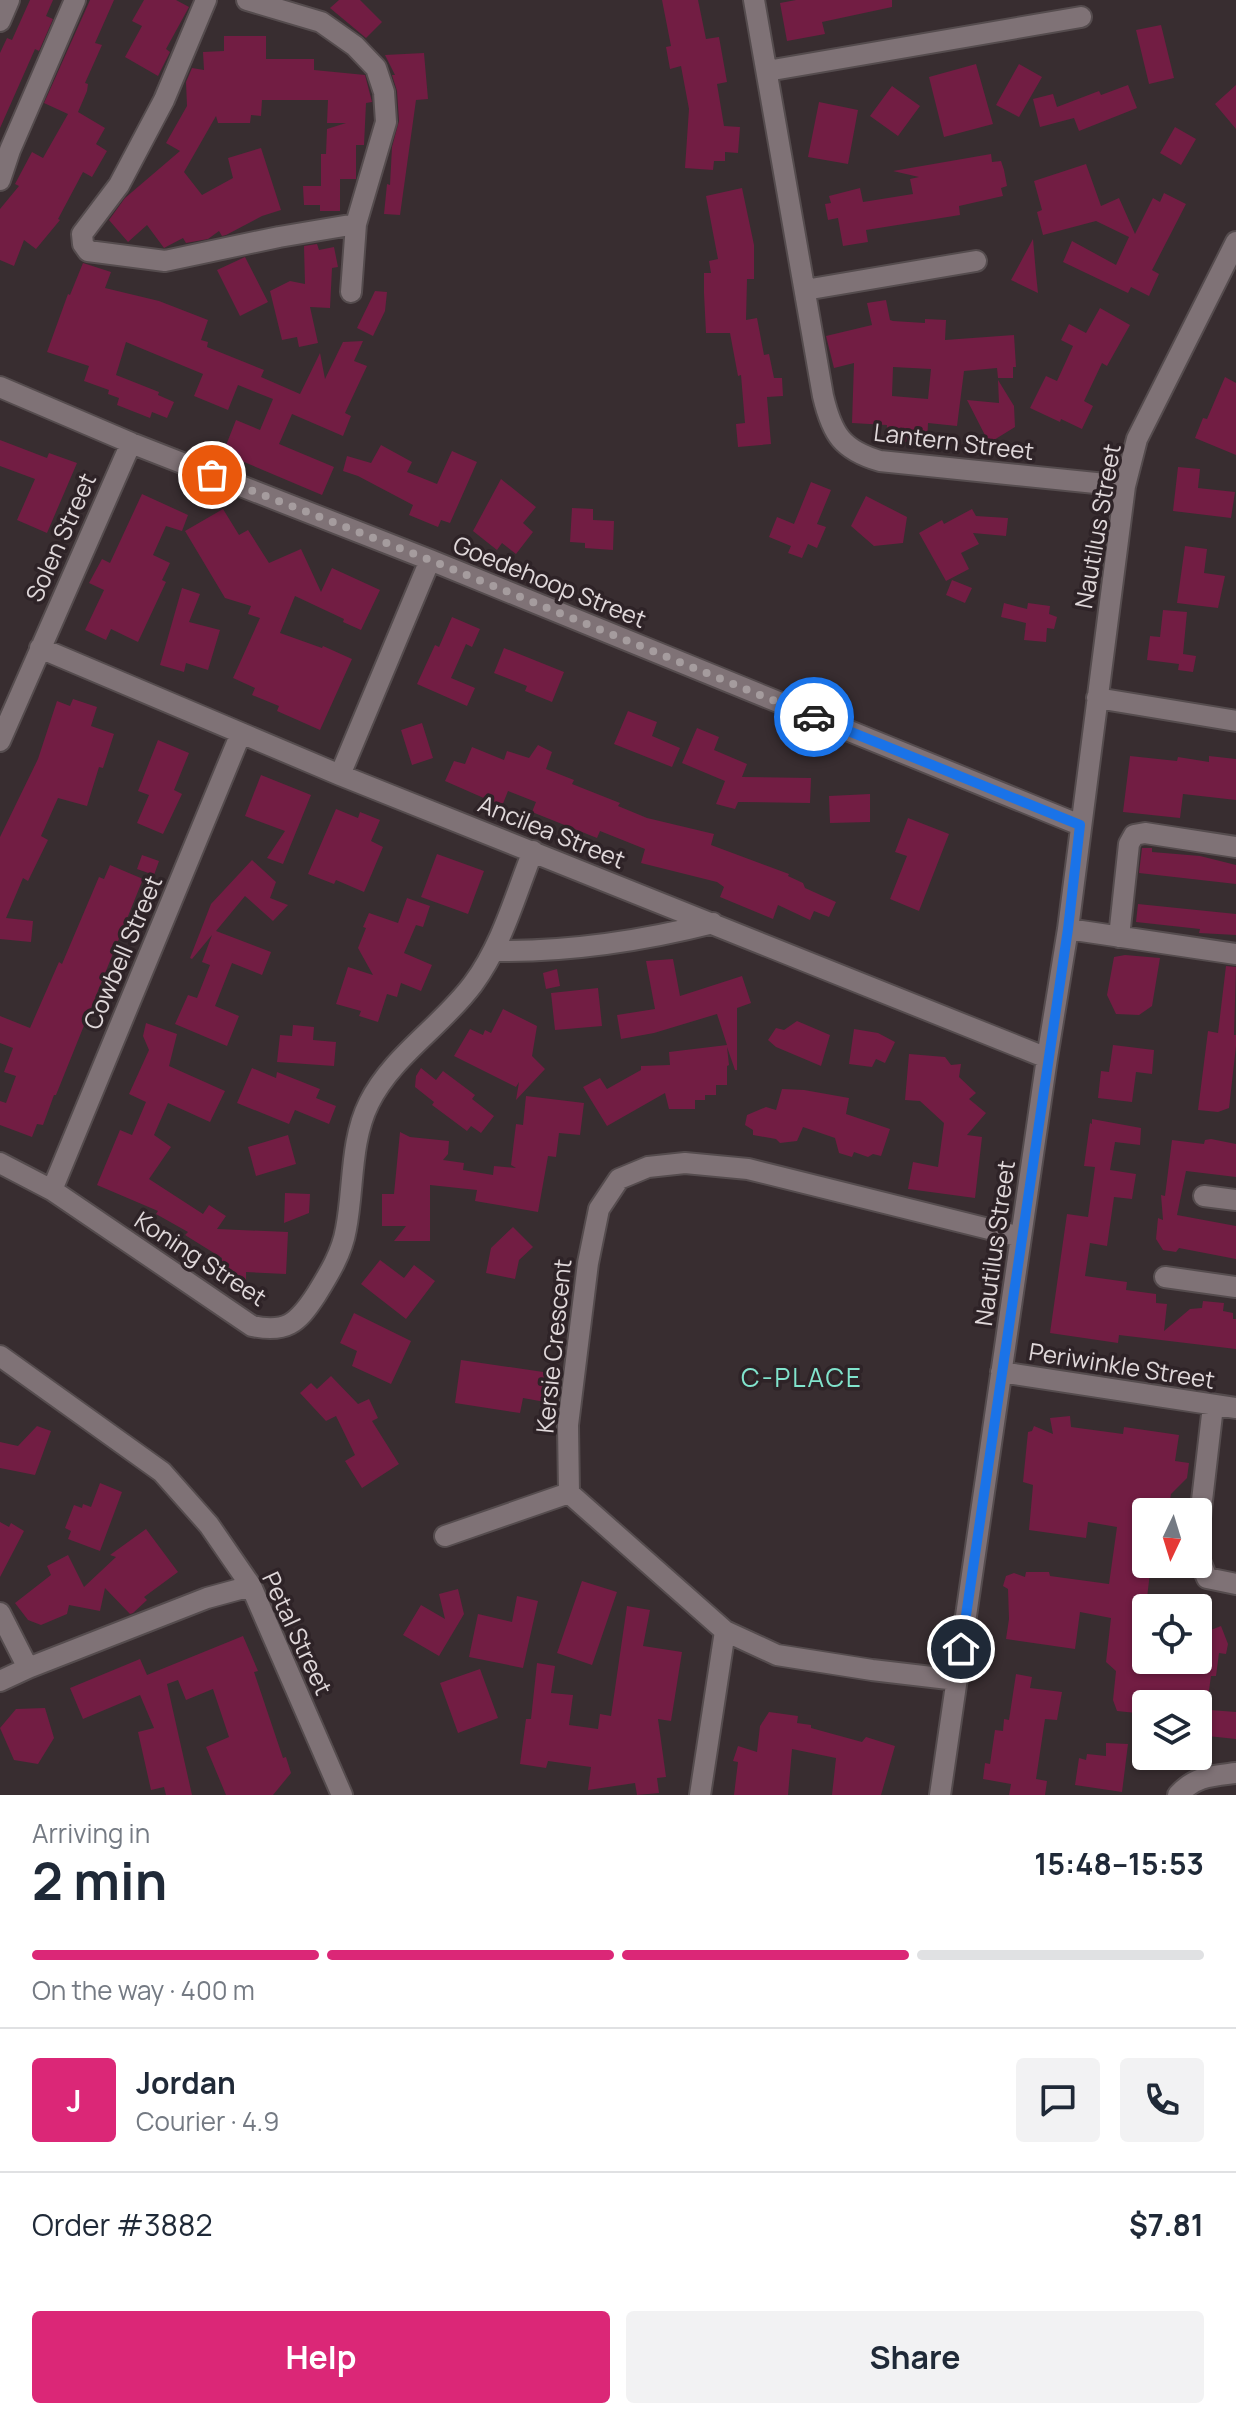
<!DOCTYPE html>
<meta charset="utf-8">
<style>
:root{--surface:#fff;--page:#f2f2f3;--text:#1f2937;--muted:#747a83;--line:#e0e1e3;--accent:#db2777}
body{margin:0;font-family:Manrope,sans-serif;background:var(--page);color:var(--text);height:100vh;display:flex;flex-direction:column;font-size:30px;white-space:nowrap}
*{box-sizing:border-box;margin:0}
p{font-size:26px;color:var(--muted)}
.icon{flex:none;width:44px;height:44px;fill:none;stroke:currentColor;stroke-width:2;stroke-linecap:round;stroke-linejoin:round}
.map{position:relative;height:1795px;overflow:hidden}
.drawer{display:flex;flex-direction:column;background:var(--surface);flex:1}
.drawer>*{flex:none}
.needle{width:52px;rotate:184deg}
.fabs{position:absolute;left:1132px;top:1498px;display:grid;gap:16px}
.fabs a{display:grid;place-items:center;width:80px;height:80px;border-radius:8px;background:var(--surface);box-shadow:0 2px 6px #0004;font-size:40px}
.pin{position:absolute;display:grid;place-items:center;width:68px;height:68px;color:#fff;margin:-34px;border:4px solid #fff;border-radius:50%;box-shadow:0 2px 8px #0007}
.courier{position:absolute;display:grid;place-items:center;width:80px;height:80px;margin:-40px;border:6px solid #1a73e8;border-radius:50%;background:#fff;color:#222;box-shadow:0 2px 10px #0007}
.overview em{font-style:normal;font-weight:700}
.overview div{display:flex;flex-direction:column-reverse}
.overview{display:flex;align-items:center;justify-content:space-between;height:136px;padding:0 32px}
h1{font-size:52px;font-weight:700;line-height:60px}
.bar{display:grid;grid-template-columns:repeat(4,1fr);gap:12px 8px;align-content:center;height:96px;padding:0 32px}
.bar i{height:10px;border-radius:6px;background:var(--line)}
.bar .current{background:var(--accent)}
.bar p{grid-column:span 4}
.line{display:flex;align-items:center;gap:20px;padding:0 32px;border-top:2px solid var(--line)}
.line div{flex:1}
.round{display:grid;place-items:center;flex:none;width:84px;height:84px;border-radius:8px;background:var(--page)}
.button{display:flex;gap:16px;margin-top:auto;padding:16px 32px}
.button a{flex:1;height:92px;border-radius:8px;background:var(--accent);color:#fff;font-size:32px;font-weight:700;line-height:92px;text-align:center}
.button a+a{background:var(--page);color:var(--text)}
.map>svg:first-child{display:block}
.building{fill:#721d43;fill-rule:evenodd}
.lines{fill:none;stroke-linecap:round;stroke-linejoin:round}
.minor-casing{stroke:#554c4e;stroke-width:24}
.minor{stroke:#7f7276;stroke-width:20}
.done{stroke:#a59c9e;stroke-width:8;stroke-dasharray:0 14.4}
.route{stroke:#1a73e8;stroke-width:10}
.labels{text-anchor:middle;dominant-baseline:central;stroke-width:7;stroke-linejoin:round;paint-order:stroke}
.street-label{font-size:24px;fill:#e0d8da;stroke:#2e2327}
.neighbourhood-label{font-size:26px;letter-spacing:2px;fill:#81e4cd;stroke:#2e2327}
</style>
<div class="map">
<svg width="1236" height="1795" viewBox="0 0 1236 1795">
<rect width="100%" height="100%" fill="#382d30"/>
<path class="building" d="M30,0H53L46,16L53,19L39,51L35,49L0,128V53L7,38L12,40Z
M90,0H114L95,43L102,45L85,83L88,84L87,91L78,112L105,128L96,144L107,151L92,177L83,172L58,219L60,220L36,249L24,240L14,266L0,260V209L19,186L15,184L32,152L43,158L68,114L44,103Z
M144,0H176L189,7L166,49L170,52L158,76L125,57L142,26L132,21Z
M339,0H360L382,22L366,38L330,8Z
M662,0H698L706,39L719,37L727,82L717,84L724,126L740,127L738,153L725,152V161H714L713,170L685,168L689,109L681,66L670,69L666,47L671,46Z
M796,0H892V7L822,22L825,34L787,41L780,3Z
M1161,25L1174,78L1149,84L1136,30Z
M224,36H266V59H314V70L365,75L372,102L366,103L364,145H356V179H340V211H320V205H304L303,186H321V154H326L327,129L346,123H327L328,100H262L261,116L251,115L250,123H218L216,116L184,172L202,195L233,178L228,158L261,148L281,210L262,216L226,235L222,236L219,231L208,239L186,243L183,238L164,248L147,225L128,242L109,220L125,198L180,151L166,143L187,106L186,82L192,68L204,70L203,52L224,51Z
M424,53L428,99L416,100L400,215L384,214L387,184L390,185L392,147L399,121L397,91L392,75H395L385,55Z
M976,64L993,124L944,137L929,77Z
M1019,64L1042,77L1019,117L996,105Z
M1128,85L1137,108L1079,131L1074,118L1040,127L1033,99L1053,94L1057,107L1099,91L1101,95Z
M1236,85V129L1215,104Z
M892,86L920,106L898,136L870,116Z
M819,102L858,110L848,164L808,157Z
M1175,127L1196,139L1181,165L1160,153Z
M991,154L992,162L1001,161L1004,170L1007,186L1001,188L1003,196L959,206L960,215L866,230L868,242L843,246L838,218L828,220L825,204L831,203L829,196L860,188L863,202L913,194L910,179L919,177L893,171Z
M1086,164L1101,206L1119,198L1135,234L1153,198L1160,202L1164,193L1186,204L1152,270L1159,274L1149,296L1131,287L1128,293L1063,262L1072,241L1116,265L1129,237L1096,221L1043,235L1037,212L1042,210L1034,181Z
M742,188L754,245V279H747L746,320L757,318L764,355L769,354L774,378H782L783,396L767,397L771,444L738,447L736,424L745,423L741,375L738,376L730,333H706L704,293V273H711L709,261L718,259L706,196Z
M1033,239L1036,274L1038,293L1011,280Z
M317,244L319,250L334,247L338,267L332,268L330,308L310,307L318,343L299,347L297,337L282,340L270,291L290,281L305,284L304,246Z
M245,257L268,302L240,316L217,270Z
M83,263L111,272L105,288L159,301L208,320L201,340L208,342L207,347L264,370L261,377L300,394L320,353L325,379L343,342L363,341L354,361L367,366L345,413L351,416L343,436L292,414L279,444L334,467L322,495L223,453L236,420L260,430L273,399L238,385L228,410L194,396L203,374L126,342L116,375L159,392L158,395L174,402L167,418L152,412L150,418L117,405L119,398L108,394L109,390L84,381L89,366L47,352L68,294L70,295Z
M375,291L387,292L385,311L373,336L357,328Z
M886,300L890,320L893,321L925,323V319L946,320L945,340L1014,335L1016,367H1013V378H998L997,368L964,371L957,426L928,423L927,445L886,439L887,425L852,423L854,363L834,368L826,336L872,325L867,303ZM893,367L931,369L928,399L892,396Z
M1100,308L1130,325L1107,366L1102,363L1084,401L1093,406L1082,429L1061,419L1060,422L1030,408L1046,376L1057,381L1073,346L1061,340L1069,324L1086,333Z
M1225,377L1236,383V455L1195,438L1203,418L1207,419Z
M998,380L1014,406L1015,427L989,443L967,400L999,403Z
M0,440L47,458L49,453L77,463L47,533L17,520L35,479L0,466Z
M381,445L412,462L407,472L437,484L452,451L477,462L450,523L441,520L438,527L409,515L413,505L358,476L343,471L347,456L371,463Z
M1178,467L1200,469L1198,488L1235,492L1231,518L1173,511Z
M501,479L536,507L523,523L533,532L516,554L502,543L497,550L473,531Z
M811,482L831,490L817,524L826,527L817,548L808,544L802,558L788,553L791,546L769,537L777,517L794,524Z
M142,494L188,515L182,531L166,526L153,555L170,563L162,580L166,582L138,642L111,629L106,640L85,630L104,590L89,583L102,559L110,563Z
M866,496L907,517L903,543L874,546L851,526Z
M572,508L593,509V520L614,521L613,550L585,548V543L570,542Z
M223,509L239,535L248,530L269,563L301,549L321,592L332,568L380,590L361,630L343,622L344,619L295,596L280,633L322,648L323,646L352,659L320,730L277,711L279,706L252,695L255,688L233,678L260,618L248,614L251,606L225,598L185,531Z
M972,509L976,516L1008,518L1006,536L973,533L979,544L961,553L969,569L946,581L919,533L942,520L944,524Z
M1185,546L1207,549L1204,573L1225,576L1218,608L1177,603Z
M952,580L972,588L965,603L946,595Z
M182,588L200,594L189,622L220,630L208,670L186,663L184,672L160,665Z
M1004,603L1027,609L1028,603L1050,606L1049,614L1057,617L1054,629L1047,628L1046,642L1024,640L1026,623L1001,617Z
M1163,610L1187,612L1183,654L1196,656L1193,672L1178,670L1179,664L1147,660L1150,636L1160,637Z
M452,617L480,629L472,647L466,644L451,678L475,688L467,706L417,684L435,645L439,647Z
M504,648L564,672L552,702L525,691L527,686L494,673Z
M73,699L97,707L91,726L114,734L103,768L99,767L87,806L58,798L41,836L48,840L28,881L23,878L6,918L33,921L31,942L0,939V837L38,759L57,701L70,706Z
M628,711L657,722L652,736L680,748L672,767L614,744Z
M422,723L433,758L412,765L401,730Z
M697,728L719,737L714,750L747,764L742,777L811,778L810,803L738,802L735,809L716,804L725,781L682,763Z
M158,740L189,753L174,790L182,794L163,834L137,823L149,795L138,791Z
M538,745L552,752L546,769L574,780L572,784L620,803L618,806L647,818L714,834L711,845L789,874L788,876L803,883L805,888L836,902L829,917L814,911L810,920L778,905L773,919L720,897L724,887L717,882L641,863L645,849L600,831L597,838L532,812L536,802L508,791L502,806L445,781L454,761L465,764L472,747L504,760L507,751L529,758Z
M1130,756L1177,761L1178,757L1209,762V756L1236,759V800L1183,794L1180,818L1123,812Z
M261,775L311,795L283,864L267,858L285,831L245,816Z
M870,794V822L830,823L829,796Z
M336,809L358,818L360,812L380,820L371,841L383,847L364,892L336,880L334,884L308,874Z
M908,818L949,834L919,911L890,899L907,856L895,852Z
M1142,848H1152V852L1200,856L1236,865V884L1139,873Z
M437,854L484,871L468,914L421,897Z
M142,855L159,861L154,875L137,869Z
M252,860L276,882L270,898L288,905L273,921L245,896L216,931L271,952L262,975L232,963L215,1006L239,1016L227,1046L175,1024L188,995L197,998L210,965L202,962L212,935L192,959L190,958L211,904Z
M110,865L143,879L56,1095H54L43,1125L37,1124L32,1137L0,1125V1101L6,1103L16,1076L4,1072L13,1048L0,1043V1016L30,1028L59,962L62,964L99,877L104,879Z
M407,898L430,906L423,927L416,925L404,953L432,965L421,991L401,983L397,997L387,994L378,1022L359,1016L361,1011L336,1004L348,967L373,975L358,948L366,928L363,927L369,913L398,923Z
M1138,904L1236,914V935L1199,933L1200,929L1136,922Z
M1125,955L1160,958L1152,1006L1139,1015L1116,1014L1107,995L1114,957Z
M673,959L680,996L742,976L751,1003L737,1008V1070H735L727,1047L729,1065L727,1066V1085H716V1095H705V1100H695V1109H669L665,1093L607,1126L583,1087L600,1078L607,1089L641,1070V1066L670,1065L669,1052L727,1045L717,1014L654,1033L621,1039L617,1015L655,1009L646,961Z
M1226,966L1236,967L1234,1035H1236V1046L1229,1108L1218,1112L1198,1110L1208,1031L1218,1033Z
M557,969L560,986L546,989L543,973Z
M598,988L602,1026L555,1030L551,993Z
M503,1009L537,1026L532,1056L545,1069L516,1100L519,1082L516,1087L454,1056L470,1029L483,1035L485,1030L491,1033Z
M797,1021L830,1035L821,1066L776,1047L768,1040L776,1028L784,1030Z
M146,1023L177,1034L169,1066L225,1091L210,1122L168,1103L154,1135L171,1147L149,1179L203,1214L209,1205L226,1216L217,1229L288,1232L286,1274L246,1272V1281L221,1280L222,1258L185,1235L188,1232L156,1214L158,1211L97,1185L120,1130L132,1135L146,1102L129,1094L149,1050L143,1036Z
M293,1025L314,1027L313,1040L336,1042L334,1066L277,1062L280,1035L292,1036Z
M854,1029L878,1033L895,1042L885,1063L876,1059L872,1067L849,1064Z
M1113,1045L1154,1050L1152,1074L1136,1072L1132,1102L1098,1098L1101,1071L1109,1072Z
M909,1054L945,1057L951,1065L961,1064L959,1077L976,1093L969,1099L986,1113L967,1135L982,1137L975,1198L908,1189L913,1162L938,1167L944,1123L920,1101L905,1100Z
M252,1068L276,1078L277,1072L320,1089L316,1098L336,1106L329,1124L295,1110L289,1124L237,1103Z
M421,1068L436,1080L443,1071L475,1095L472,1099L494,1116L481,1133L471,1126L467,1131L432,1105L434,1102L415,1087L416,1076Z
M782,1089L804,1090L849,1098L846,1114L890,1129L881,1156L873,1154L868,1157L854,1152L852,1157L839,1153L835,1138L803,1127L797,1141L780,1143L776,1139L753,1135V1130L745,1125L747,1115L766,1107L776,1110Z
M526,1096L584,1103L580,1135L559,1133L556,1157L548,1156L538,1212L475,1201L477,1190L430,1185V1241H394L406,1226H382V1194H394L400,1132L410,1137L449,1141L448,1154L443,1160L464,1163L463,1170L493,1175L494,1166L516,1168L511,1165L516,1124L523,1125Z
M1092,1119L1141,1128L1140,1145L1115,1142L1110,1170L1136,1174L1132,1199L1114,1197L1107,1246L1090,1243L1085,1276L1127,1282L1126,1290L1156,1294V1303L1167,1304L1164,1331L1190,1309L1202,1308L1203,1301L1224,1303L1223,1311L1233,1313V1319H1236V1349L1119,1335L1118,1343L1050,1333L1067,1214L1088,1217L1095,1167L1084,1166L1090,1123L1092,1124Z
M288,1135L296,1164L256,1176L248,1147Z
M1211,1139L1236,1144V1177L1186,1171L1177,1215L1236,1226V1259L1179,1248L1176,1252L1163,1250L1156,1239L1158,1218L1163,1220L1161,1195L1165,1196L1172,1140L1204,1144L1205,1140Z
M285,1193L310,1194L309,1213L284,1223Z
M513,1227L533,1247L519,1260L515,1279L486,1273L491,1248Z
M380,1260L404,1278L414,1265L435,1281L406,1319L361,1284Z
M354,1313L411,1341L391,1384L352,1366L357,1351L340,1343Z
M461,1360L550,1373L545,1402L523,1398L520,1413L455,1403Z
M331,1376L358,1404L369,1399L378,1418L372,1421L399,1464L362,1488L345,1461L355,1455L336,1416L326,1421L300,1393L311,1383L317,1389Z
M1070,1416L1071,1427L1123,1434L1124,1427L1179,1435L1175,1461L1189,1463L1187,1478L1171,1494L1168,1512H1146V1564H1151L1144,1623H1146V1641L1143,1660L1187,1665L1189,1660H1198V1635L1221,1626L1228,1644L1226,1654L1219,1653L1216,1676H1211L1207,1704H1146V1714L1117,1711L1113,1700L1116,1671L1106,1662L1111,1618L1080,1612L1075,1649L1006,1639L1009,1619L1008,1589L1003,1586L1006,1576L1014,1573L1025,1577L1026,1572H1049L1050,1576L1109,1584L1117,1527L1088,1522L1086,1538L1029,1530L1033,1485L1023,1482L1028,1432L1032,1431L1034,1426L1053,1434L1050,1418Z
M37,1426L51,1431L35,1475L0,1468V1442L18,1446Z
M100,1483L122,1492L100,1551L68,1539L71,1531L65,1528L74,1505L82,1508L83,1504L91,1507Z
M0,1522L9,1527L11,1523L24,1531L0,1577Z
M146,1529L178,1572L144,1597L147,1600L133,1613L130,1614L105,1588L100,1611L69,1605L67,1614L41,1625L28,1620L15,1603L51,1575L47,1566L68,1555L84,1587L116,1557L110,1555Z
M582,1581L617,1592L592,1665L557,1653Z
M458,1589L464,1614L439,1656L403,1635L421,1605L445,1619L439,1594Z
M517,1596L538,1601L523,1668L469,1657L478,1614L512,1622Z
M627,1606L650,1610L643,1646L682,1652L671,1721L658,1719L666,1777L657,1778L659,1793L637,1795L635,1783L588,1790L591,1767L548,1761L546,1768L520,1764L526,1719H531L537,1663L555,1666L551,1693L573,1695L569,1725L598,1729L600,1714L611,1716Z
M243,1636L258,1671L254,1672L283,1758L286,1757L291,1773L273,1795H226L206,1747L229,1737L213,1689L186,1700L178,1680L167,1684L192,1795H166L164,1787L151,1790L138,1732L154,1728L140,1695L83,1719L70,1688L140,1659L147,1675Z
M480,1669L498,1718L458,1733L440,1683Z
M1016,1674L1032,1677L1030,1688L1062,1692L1057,1720L1045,1719L1036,1779L1047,1781L1045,1795H1009L1011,1784L983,1779L985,1763L990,1764L995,1730L1003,1731L1004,1719L1009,1720Z
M45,1708L54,1738L38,1764L14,1760L0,1728L16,1709Z
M1198,1709L1236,1712V1739L1198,1735Z
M769,1712L798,1716L797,1723L811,1725V1728L862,1742L866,1737L895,1746L881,1795H832L836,1758L792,1749L788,1795H734L738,1762L733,1761L738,1746L757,1752L760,1726Z
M1106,1743L1128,1744L1122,1792L1075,1785L1079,1758L1086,1760L1087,1754L1106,1756Z"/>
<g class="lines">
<g class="minor-casing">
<path id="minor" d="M206,0L164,100L119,185L82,234L83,244L88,251L165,261L279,237L356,224
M247,0L321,22L355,46L376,68L384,92L386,122L356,224L351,292
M754,0L823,396C832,434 842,450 880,461L1125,486
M0,21L9,0
M767,71L1081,17
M0,180L10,150L75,0
M805,290L976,261
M0,387L131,443L430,560L1080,825
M40,648L340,775L1047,1058
M1097,698L1236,721
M0,741L131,443
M340,775L430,560
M1068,929L1236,954
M1119,937L1129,844L1134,835L1145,833L1236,847
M494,951C567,952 642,941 713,923
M0,1163L52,1190L252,1326C286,1333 297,1324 316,1295C329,1274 342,1253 346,1229C354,1188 350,1141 369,1103C392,1056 442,1026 473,984C502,945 515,896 533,851
M52,1190L241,733
M1204,1196L1236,1200
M1165,1277L1236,1287
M0,1356L162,1472L209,1525L251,1586L342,1795
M1001,1372L1236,1408
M1198,1535L1213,1406
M445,1536L569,1493
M1198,1556L1207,1578L1236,1584
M0,1613L28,1668
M957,1680L872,1670L777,1655L725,1631L569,1493L568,1425L588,1263L599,1209L619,1179L648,1167L685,1163L748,1169L1021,1237
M0,1681L28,1668L207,1598L251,1586
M700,1795L725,1631
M940,1795L1047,1058L1068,929L1125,486L1137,439L1236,242
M1178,1795C1195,1776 1212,1776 1236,1773"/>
</g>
<use href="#minor" class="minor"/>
</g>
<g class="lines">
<path class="done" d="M212,475L430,560L814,717"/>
<path class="route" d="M814,717L1080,825L1068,929L961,1649"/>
</g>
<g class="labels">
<g class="street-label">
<text transform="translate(954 441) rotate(7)">Lantern Street</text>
<text transform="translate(1097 526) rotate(-80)">Nautilus Street</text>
<text transform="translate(60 537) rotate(-66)">Solen Street</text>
<text transform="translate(550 581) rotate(22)">Goedehoop Street</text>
<text transform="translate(552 831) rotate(22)">Ancilea Street</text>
<text transform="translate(122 952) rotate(-67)">Cowbell Street</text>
<text transform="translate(994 1243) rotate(-82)">Nautilus Street</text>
<text transform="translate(201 1258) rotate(33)">Koning Street</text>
<text transform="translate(553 1346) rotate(-84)">Kersie Crescent</text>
<text transform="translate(1122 1365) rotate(9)">Periwinkle Street</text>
<text transform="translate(298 1633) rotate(65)">Petal Street</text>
</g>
<g class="neighbourhood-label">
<text x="802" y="1377">C-PLACE</text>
</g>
</g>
</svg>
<div class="fabs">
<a><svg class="needle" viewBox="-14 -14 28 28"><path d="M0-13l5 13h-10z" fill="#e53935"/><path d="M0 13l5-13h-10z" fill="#747a83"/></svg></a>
<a><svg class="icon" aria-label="locate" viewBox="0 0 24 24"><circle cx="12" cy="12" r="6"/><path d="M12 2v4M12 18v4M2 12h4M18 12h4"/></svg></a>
<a><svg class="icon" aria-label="layers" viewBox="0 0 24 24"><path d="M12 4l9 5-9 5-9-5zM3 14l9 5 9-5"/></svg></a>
</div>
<div class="pin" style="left:212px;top:475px;background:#ea580c"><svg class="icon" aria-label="bag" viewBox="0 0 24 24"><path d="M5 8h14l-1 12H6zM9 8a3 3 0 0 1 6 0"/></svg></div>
<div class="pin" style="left:961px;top:1649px;background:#1f2937"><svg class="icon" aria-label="home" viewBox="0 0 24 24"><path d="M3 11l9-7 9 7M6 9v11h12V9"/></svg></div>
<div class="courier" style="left:814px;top:717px"><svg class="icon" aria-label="car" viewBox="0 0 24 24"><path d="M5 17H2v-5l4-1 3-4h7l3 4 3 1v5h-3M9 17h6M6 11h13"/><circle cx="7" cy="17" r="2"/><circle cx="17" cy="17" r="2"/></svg></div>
</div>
<section class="drawer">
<div class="overview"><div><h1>2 min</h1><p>Arriving in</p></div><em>15:48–15:53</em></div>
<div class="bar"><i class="current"></i><i class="current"></i><i class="current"></i><i></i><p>On the way · 400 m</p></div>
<div class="line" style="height:144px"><b class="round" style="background:var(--accent);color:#fff">J</b><div><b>Jordan</b><p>Courier · 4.9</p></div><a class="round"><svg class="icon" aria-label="chat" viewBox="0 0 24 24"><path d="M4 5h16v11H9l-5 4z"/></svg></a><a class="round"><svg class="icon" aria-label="phone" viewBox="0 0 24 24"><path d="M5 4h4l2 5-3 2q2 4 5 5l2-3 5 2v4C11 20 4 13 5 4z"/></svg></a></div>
<div class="line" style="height:104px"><div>Order #3882</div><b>$7.81</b></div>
<div class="button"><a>Help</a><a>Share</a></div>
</section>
